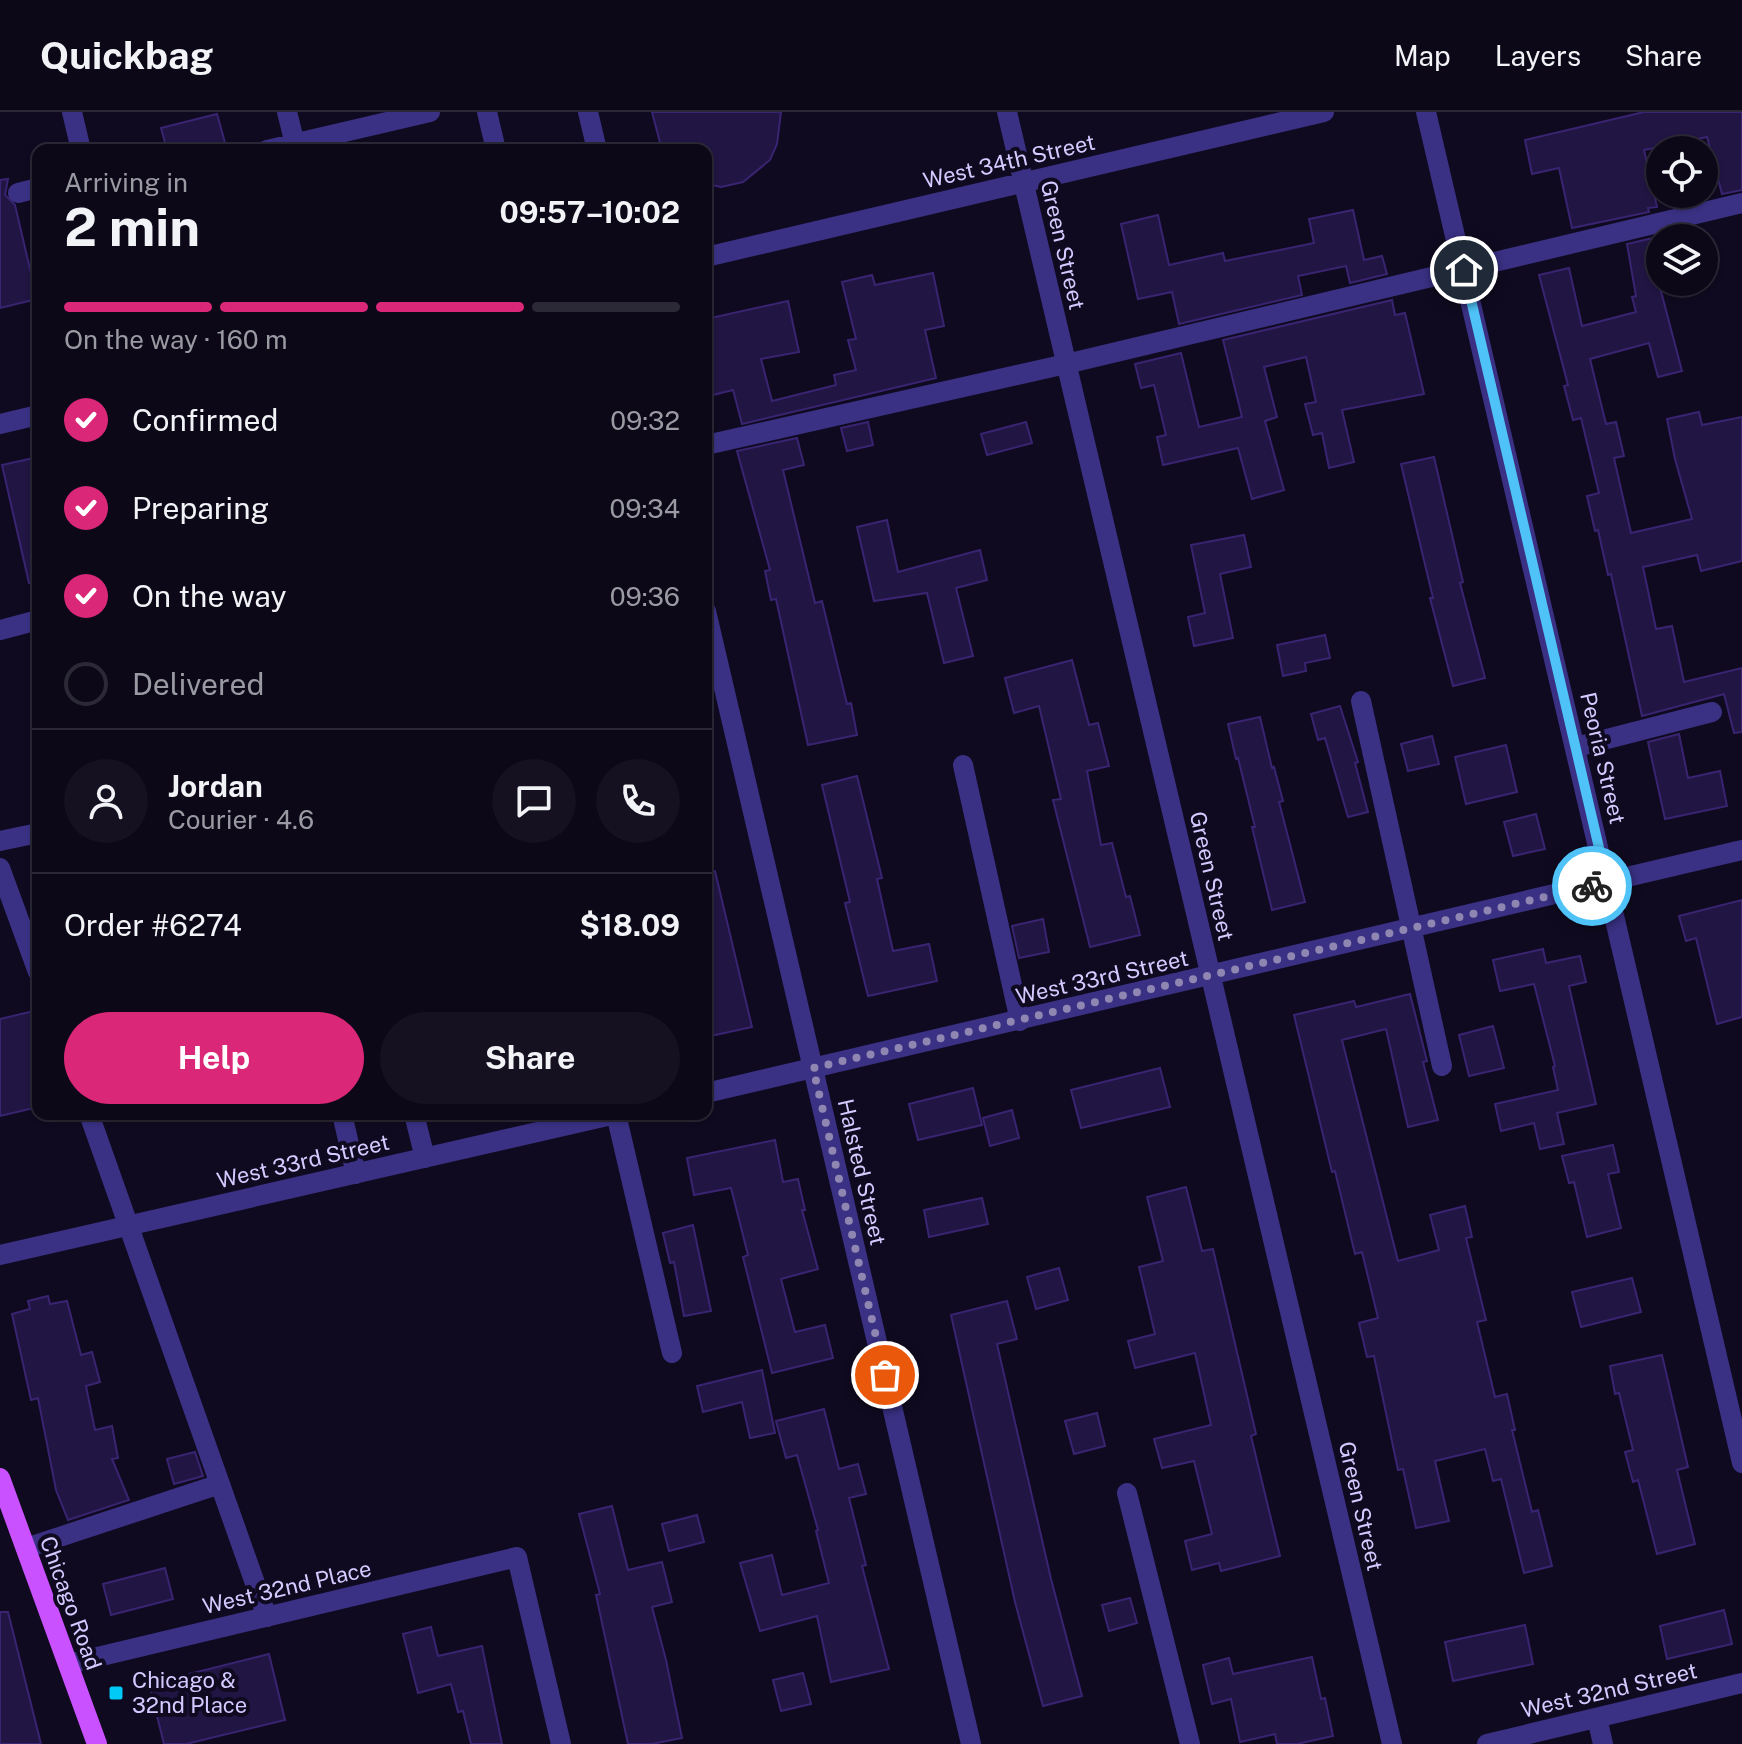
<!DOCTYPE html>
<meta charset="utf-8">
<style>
:root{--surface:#0c0818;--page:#151121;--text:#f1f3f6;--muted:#9a9aa2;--line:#2c2937;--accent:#db2777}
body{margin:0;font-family:"Public Sans",sans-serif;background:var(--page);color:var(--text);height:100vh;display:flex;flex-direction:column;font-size:30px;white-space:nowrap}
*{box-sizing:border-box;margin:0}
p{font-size:26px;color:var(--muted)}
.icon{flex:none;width:44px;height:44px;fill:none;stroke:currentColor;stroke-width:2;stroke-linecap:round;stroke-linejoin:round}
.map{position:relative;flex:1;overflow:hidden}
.sheet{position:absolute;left:32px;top:32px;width:680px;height:976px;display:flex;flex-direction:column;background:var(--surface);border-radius:16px;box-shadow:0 2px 6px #0004,0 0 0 2px var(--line)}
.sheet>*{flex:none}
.tools{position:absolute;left:1646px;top:24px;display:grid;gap:16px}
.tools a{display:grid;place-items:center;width:72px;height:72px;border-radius:50%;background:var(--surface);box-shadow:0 2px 6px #0004,0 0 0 2px var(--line);font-size:40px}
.pin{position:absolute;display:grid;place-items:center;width:68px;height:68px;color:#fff;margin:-34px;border:4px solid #fff;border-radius:50%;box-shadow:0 2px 8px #0007}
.courier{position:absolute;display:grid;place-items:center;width:80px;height:80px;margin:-40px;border:6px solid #4fc3f7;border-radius:50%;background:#fff;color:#222;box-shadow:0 2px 10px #0007}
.overview em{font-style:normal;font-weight:700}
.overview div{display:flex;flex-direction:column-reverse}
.overview{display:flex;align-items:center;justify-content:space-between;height:136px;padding:0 32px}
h1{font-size:52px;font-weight:700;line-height:60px}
.bar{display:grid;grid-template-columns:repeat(4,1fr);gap:12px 8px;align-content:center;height:96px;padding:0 32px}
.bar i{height:10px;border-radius:6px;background:var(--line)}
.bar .selected{background:var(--accent)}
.bar p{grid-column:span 4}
.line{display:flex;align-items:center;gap:20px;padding:0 32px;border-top:2px solid var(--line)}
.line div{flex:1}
.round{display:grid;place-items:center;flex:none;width:84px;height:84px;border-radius:42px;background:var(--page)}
ol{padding:0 32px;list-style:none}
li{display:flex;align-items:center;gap:24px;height:88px}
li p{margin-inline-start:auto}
li .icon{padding:8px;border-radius:50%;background:var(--accent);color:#fff;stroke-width:4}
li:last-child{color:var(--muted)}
li i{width:44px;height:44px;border:4px solid var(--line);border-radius:50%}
.action{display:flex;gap:16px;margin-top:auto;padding:16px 32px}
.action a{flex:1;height:92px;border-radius:48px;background:var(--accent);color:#fff;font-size:32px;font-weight:700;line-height:92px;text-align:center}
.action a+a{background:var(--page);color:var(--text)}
header{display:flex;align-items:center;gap:48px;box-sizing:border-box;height:112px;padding:0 40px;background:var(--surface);border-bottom:2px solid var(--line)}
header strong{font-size:38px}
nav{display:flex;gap:44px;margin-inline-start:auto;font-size:28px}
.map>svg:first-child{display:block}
.building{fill:#211543;stroke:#392471;stroke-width:2}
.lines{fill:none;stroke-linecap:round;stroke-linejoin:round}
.minor{stroke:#3a3184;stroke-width:20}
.major{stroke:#ca51ff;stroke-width:20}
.done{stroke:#8f87b1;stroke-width:8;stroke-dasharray:0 14.4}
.route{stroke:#4fc3f7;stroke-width:10}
.poi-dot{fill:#00caf5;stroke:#100a20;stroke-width:3}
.labels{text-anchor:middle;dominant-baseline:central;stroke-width:8;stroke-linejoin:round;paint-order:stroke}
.street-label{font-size:22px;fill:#d4caff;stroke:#100a20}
.poi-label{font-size:22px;fill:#d4caff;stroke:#100a20;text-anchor:start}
</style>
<header>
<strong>Quickbag</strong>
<nav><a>Map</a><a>Layers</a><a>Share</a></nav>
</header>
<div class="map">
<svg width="1742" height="1632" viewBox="0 0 1742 1632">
<rect width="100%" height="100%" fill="#100a20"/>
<path class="building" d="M652,0H781L777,32L770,48L743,70L721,75L706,72V38H662Z
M1644,0H1742V78L1722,82L1707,25L1644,38L1657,95L1648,96L1649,100L1572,116L1559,56L1532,62L1525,28Z
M217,2L227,38H167L161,16Z
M8,67L5,83L15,93L37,187L0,196V68Z
M1353,98L1364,148L1382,144L1387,162L1350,171L1346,154L1298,164L1302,183L1179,212L1172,180L1138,187L1121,112L1158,103L1169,153L1223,141L1225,149L1314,131L1309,107Z
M1653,126L1656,144L1652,145L1682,259L1658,265L1649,231L1590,247L1606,312L1616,310L1624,344L1614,346L1631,421L1692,407L1675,347L1667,307L1699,300L1702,313L1742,305V449L1701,459L1697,443L1643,455L1656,517L1672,514L1684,570L1742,556V620L1734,621L1724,582L1642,604L1611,462L1608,463L1598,418L1595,419L1587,384L1599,381L1581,306L1573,308L1564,274L1568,273L1539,163L1569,156L1582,214L1636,200L1632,185L1636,184L1627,132Z
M933,161L944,214L925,218L936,266L742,312L733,278L709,284L706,272V207L788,189L799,240L761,247L772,289L836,273L834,263L856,258L848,228L856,227L842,170L872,163L875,173Z
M1392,188L1395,203L1405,201L1424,282L1342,298L1354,350L1329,356L1322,321L1313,323L1305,292L1316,290L1306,245L1264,255L1277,305L1265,309L1284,378L1252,387L1238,336L1163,353L1157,325L1166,323L1154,273L1141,276L1135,252L1181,241L1199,315L1242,305L1223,228Z
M868,310L873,333L847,339L841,316Z
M1026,310L1032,331L987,343L981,322Z
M797,326L804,353L783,358L815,491L822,489L847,592L851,591L857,623L808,633L776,487L771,488L765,459L770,458L737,339Z
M38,345V470L29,471L2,353Z
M1434,345L1463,470L1460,471L1485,566L1453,574L1430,486H1433L1401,352Z
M887,408L898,460L980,438L987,468L956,476L973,544L944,551L927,481L874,489L857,415Z
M1244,423L1251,455L1220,462L1233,526L1194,534L1188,505L1205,501L1191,433Z
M1325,523L1330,546L1305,551L1306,559L1283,564L1277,533Z
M1072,548L1089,613L1098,611L1109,654L1087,659L1101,733L1112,731L1126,785L1130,784L1140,823L1090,835L1053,688L1061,687L1039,594L1014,601L1005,566Z
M1340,594L1358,650L1355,651L1368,700L1348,705L1325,626L1318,628L1311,602Z
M1260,605L1272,656L1274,655L1283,689L1279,690L1305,790L1272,798L1252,715H1255L1238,646L1236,647L1228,612Z
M1679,622L1688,666L1720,659L1727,694L1665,707L1648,630Z
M1432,624L1439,652L1408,659L1401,632Z
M1506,633L1517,680L1466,692L1455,645Z
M857,664L882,766L877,767L893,839L929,832L937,869L868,884L845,791L850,790L822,673Z
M1536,702L1545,737L1513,744L1504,710Z
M715,759L752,915L706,925V760Z
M1742,788V905L1717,912L1696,826L1686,829L1679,804Z
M1043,807L1049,840L1019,846L1012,814Z
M1543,837L1546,851L1580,844L1586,870L1569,874L1596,992L1557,1001L1564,1032L1540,1037L1534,1011L1501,1019L1495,992L1558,978L1553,955L1555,954L1534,872L1500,879L1493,848Z
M1410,882L1427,949L1423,950L1438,1008L1408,1015L1386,917L1342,928L1398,1149L1439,1138L1430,1103L1465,1094L1472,1125L1466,1126L1486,1208L1477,1210L1495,1285L1507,1282L1515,1318H1512L1532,1400L1538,1398L1552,1454L1524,1461L1501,1367L1493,1369L1485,1337L1435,1349L1449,1409L1416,1416L1403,1357L1398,1358L1374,1244L1367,1245L1359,1211L1378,1206L1362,1140L1355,1142L1335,1059L1332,1060L1294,903L1354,889L1356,895Z
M38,898V995L0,1004V907Z
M1493,914L1504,956L1469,964L1459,923Z
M1160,956L1170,995L1081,1016L1071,978Z
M973,976L982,1013L918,1028L909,992Z
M1012,998L1019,1026L990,1034L983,1006Z
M775,1028L783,1070L798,1067L805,1098H802L818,1157L781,1167L795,1220L825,1213L833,1246L772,1261L743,1145L748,1143L731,1076L694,1083L687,1046Z
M1613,1033L1619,1060L1608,1062L1621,1116L1587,1125L1574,1070L1569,1071L1562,1044Z
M1186,1075L1202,1139L1213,1137L1256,1322L1251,1324L1280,1444L1221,1459L1219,1451L1192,1458L1185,1429L1212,1422L1194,1349L1162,1356L1154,1327L1211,1313L1195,1241L1135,1256L1128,1229L1155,1222L1139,1155L1163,1149L1147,1085Z
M982,1086L988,1112L929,1125L924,1098Z
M693,1113L711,1199L684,1204L674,1150L670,1151L663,1121Z
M1059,1156L1068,1188L1036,1197L1027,1165Z
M1632,1166L1641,1200L1581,1215L1572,1180Z
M48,1184L50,1192L67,1189L81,1243L92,1240L100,1270L86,1274L95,1318L112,1314L118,1346L112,1347L129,1388L68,1408L56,1378L38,1286L31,1288L12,1202L30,1197L28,1189Z
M1007,1189L1017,1227L997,1232L1051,1467L1082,1584L1043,1594L1015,1490L951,1203Z
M1662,1243L1688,1355L1677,1358L1695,1432L1657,1442L1638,1368L1633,1370L1625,1340L1633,1338L1619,1281L1615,1282L1610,1254Z
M762,1258L775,1321L750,1326L742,1290L703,1300L697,1274Z
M824,1297L839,1357L858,1352L866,1382L849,1386L866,1453L862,1454L889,1557L831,1570L817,1504L760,1519L740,1451L772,1443L782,1483L829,1471L816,1419L818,1418L797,1343L786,1346L776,1309Z
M1097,1301L1105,1334L1074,1342L1065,1309Z
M195,1340L203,1364L174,1372L167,1347Z
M612,1394L628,1458L662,1450L672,1490L652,1495L666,1548L682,1626L652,1632H628L596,1483L600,1482L579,1402Z
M697,1403L704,1430L669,1439L662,1412Z
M165,1456L173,1487L111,1503L103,1472Z
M1130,1486L1137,1511L1109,1519L1102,1493Z
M1724,1498L1732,1532L1667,1547L1660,1514Z
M0,1500H8L41,1632H0Z
M1525,1513L1533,1552L1453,1569L1445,1530Z
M431,1515L438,1544L482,1534L502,1632H471L463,1599L458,1600L451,1572L418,1581L403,1522Z
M269,1542L285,1608L186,1632H164L149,1572Z
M1312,1545L1321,1587L1325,1586L1333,1624L1297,1632H1277L1275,1622L1240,1630L1231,1587L1212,1592L1203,1553L1229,1546L1233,1562Z
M803,1561L811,1592L781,1599L773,1568Z"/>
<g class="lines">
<path class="minor" d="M72,0L81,38
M287,0L295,32
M487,0L496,38
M588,0L597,38
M1007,0L1392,1632
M1426,0L1742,1351
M267,38L430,0
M18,81L38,76
M706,145L1324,0
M0,312L38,303
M706,333L1066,252L1742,91
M706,499L971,1632
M0,518L38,508
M1361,589L1442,954
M1576,635L1712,600
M963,653L1020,909
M0,729L38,721
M0,756L38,860
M706,981L1742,738
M89,1002L267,1505
M342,1002L356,1062
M414,1002L425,1046
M616,1002L672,1241
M0,1143L616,1002
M1127,1381L1190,1632
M26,1436L220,1372
M68,1552L517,1445L561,1632
M1597,1606L1603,1632
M1487,1632L1742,1571"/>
<path class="major" d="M0,1366L97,1632"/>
</g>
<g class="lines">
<path class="done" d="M885,1263L813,956L1592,774"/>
<path class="route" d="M1464,158L1607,770L1592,774"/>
</g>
<rect class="poi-dot" x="108" y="1573" width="16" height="16" rx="4"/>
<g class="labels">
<g class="street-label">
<text transform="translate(1009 49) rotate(-13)">West 34th Street</text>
<text transform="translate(1063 133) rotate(77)">Green Street</text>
<text transform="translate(1603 646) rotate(77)">Peoria Street</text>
<text transform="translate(1212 764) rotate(77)">Green Street</text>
<text transform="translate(1102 865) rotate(-13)">West 33rd Street</text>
<text transform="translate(303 1049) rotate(-13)">West 33rd Street</text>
<text transform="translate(862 1060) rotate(77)">Halsted Street</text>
<text transform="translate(1361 1394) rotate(77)">Green Street</text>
<text transform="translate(287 1475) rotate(-13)">West 32nd Place</text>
<text transform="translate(71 1491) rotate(70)">Chicago Road</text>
<text transform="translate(1609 1578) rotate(-13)">West 32nd Street</text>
</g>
<g class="poi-label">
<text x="132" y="1568">Chicago &amp;<tspan x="132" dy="25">32nd Place</tspan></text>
</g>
</g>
</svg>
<div class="tools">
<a><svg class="icon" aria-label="locate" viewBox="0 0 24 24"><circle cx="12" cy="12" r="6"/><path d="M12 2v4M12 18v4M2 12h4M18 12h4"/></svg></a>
<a><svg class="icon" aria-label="layers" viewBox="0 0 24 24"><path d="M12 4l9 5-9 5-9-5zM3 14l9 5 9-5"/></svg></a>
</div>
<div class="pin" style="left:885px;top:1263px;background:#ea580c"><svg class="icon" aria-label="bag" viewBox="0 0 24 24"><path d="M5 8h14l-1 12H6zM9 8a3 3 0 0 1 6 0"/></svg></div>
<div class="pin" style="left:1464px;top:158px;background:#1f2937"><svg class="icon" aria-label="home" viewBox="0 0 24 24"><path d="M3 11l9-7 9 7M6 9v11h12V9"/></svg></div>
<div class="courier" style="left:1592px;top:774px"><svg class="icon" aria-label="bike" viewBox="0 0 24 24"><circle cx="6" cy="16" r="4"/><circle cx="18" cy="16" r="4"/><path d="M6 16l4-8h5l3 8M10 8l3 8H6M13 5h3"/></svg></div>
<section class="sheet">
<div class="overview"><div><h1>2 min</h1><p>Arriving in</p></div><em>09:57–10:02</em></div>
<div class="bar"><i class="selected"></i><i class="selected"></i><i class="selected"></i><i></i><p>On the way · 160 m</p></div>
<ol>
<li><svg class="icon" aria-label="check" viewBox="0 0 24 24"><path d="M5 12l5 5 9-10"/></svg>Confirmed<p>09:32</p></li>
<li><svg class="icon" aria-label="check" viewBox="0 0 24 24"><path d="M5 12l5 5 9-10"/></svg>Preparing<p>09:34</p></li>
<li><svg class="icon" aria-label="check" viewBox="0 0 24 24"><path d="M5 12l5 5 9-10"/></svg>On the way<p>09:36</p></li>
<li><i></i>Delivered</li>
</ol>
<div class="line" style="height:144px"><a class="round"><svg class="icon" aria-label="person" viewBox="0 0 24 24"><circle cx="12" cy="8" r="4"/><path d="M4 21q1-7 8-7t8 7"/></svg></a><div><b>Jordan</b><p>Courier · 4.6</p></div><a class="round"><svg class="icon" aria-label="chat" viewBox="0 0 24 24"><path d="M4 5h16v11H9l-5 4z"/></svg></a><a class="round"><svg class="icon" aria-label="phone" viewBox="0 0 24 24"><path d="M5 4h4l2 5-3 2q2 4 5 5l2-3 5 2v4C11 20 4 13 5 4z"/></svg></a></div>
<div class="line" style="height:104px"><div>Order #6274</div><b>$18.09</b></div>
<div class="action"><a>Help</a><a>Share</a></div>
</section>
</div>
